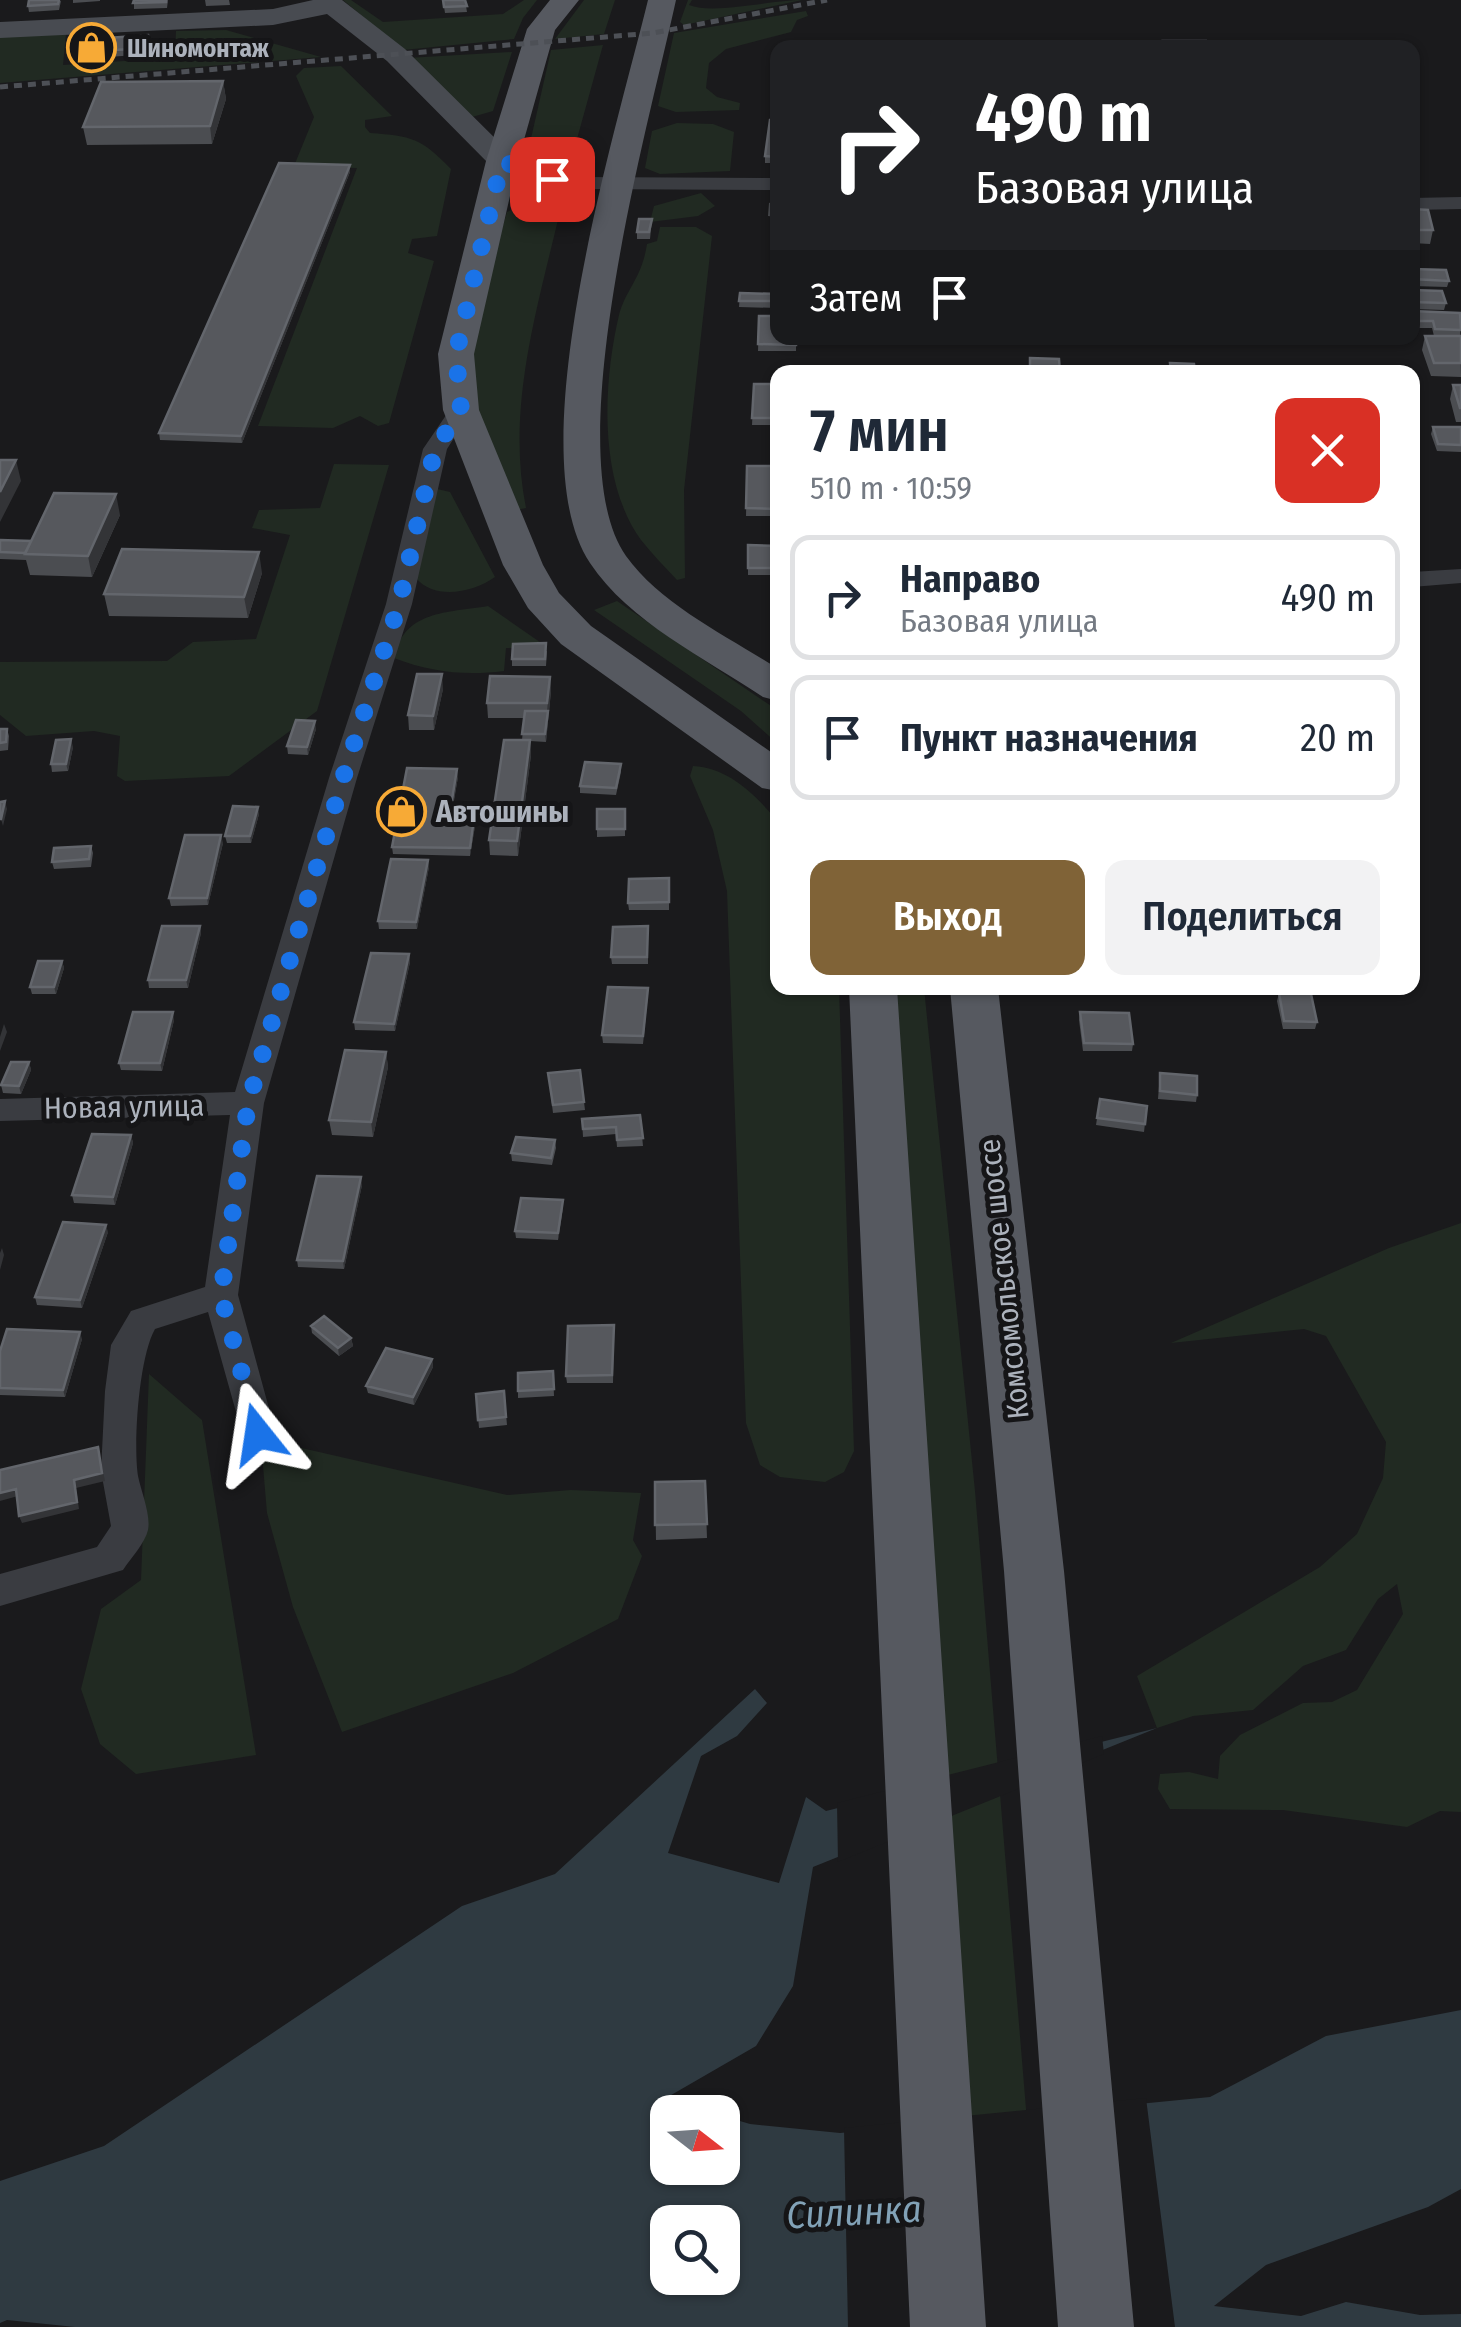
<!DOCTYPE html>
<html lang="ru">
<head>
<meta charset="utf-8">
<style>
	:root { --surface:#fff; --page:#f2f2f3; --text:#1f2937; --muted:#747a83; --line:#e0e1e3; --accent:#806337 }
	body { margin:0; font-family:"Fira Sans Condensed",sans-serif; background:var(--page); color:var(--text); height:100vh; display:flex; flex-direction:column; font-size:38px; white-space:nowrap }
	* { box-sizing:border-box; margin:0 }
	p { font-size:32px; color:var(--muted) }
	.icon { flex:none; width:55px; height:55px; fill:none; stroke:currentColor; stroke-width:2; stroke-linecap:round; stroke-linejoin:round }
	.map { position:relative; flex:1; overflow:hidden }
	.side { position:absolute; left:770px; top:365px; width:650px; height:630px; display:flex; flex-direction:column; background:var(--surface); border-radius:20px; box-shadow:0 2px 8px #0004 }
	.side>* { flex:none }
	.top-card { position:absolute; left:770px; top:40px; width:650px; height:305px; border-radius:20px; box-shadow:0 2px 8px #0004; background:#202124; color:#fff; overflow:hidden }
	.needle { width:65px; rotate:107deg }
	.controls { position:absolute; left:650px; top:2095px; display:grid; gap:20px }
	.controls a { display:grid; place-items:center; width:90px; height:90px; border-radius:20px; background:var(--surface); box-shadow:0 2px 8px #0004; font-size:50px }
	.pin { position:absolute; display:grid; place-items:center; width:85px; height:85px; color:#fff; margin:-42px; border-radius:20px; box-shadow:0 5px 15px #0006 }
	.me { position:absolute; width:110px; margin:-55px; rotate:345deg; stroke-linejoin:round; filter:drop-shadow(0 0 8px #0008) }
	.turn { display:flex; align-items:center; gap:35px; height:210px; padding:0 40px; font-size:45px }
	.turn .icon { width:130px; height:130px; stroke-width:2.5 }
	.turn b { display:block; font-size:70px; line-height:85px }
	.then { display:flex; align-items:center; height:95px; padding:0 40px; background:#0003; gap:20px; font-size:38px }
	.round { display:grid; place-items:center; flex:none; width:105px; height:105px; border-radius:20px; background:var(--page) }
	.summary { display:flex; align-items:center; justify-content:space-between; height:170px; padding:0 40px }
	h1 { font-size:60px; font-weight:600; line-height:75px }
	.action { display:flex; gap:20px; margin-top:auto; padding:20px 40px }
	.action a { flex:1; height:115px; border-radius:20px; background:var(--accent); color:#fff; font-size:40px; font-weight:600; line-height:115px; text-align:center }
	.action a+a { background:var(--page); color:var(--text) }
	ul { padding:0; list-style:none }
	li { display:flex; align-items:center; gap:30px; height:125px; margin:0 20px 15px; padding:0 20px; border:5px solid var(--line); border-radius:20px }
	li div { flex:1 }
	li b { display:block; font-size:38px }
	li em { font-style:normal }
	.map>svg:first-child { display:block }
</style>
</head>
<body>
<div class="map">
<svg width="1461" height="2327" viewBox="0 0 1461 2327">
	<rect width="100%" height="100%" fill="#1a1a1c"/>
	<!-- green -->
	<path fill="#212a22" d="M343 0H351L383 22 503 14 524 0H537L523 18 514 39 403 50Z
		M584 0H615L604 34 555 39Z
		M688 0H692L689 5C714 15 770 0 802 0L684 25 680 22Z
		M806 11 808 16 797 20 791 32 726 49 709 63 706 88 717 97 740 103 739 110 676 112 658 106 674 33Z
		M226 30 321 57 0 83V36L66 34 63 65 171 58 175 55 176 31Z
		M603 45 572 157 561 160 534 156 530 143 551 50Z
		M512 52 493 111 472 117 407 58Z
		M341 66 392 116 365 120V127L370 133C412 136 421 138 451 169L437 236 412 239 408 253 434 261 389 423 378 426 360 416 333 428 258 426 357 168 294 166 314 117 296 76 304 68Z
		M677 123 713 124 734 132 730 171 660 174 645 168 652 131Z
		M701 193 715 206 698 216 650 222 654 206Z
		M557 196 563 198C540 301 505 403 526 508L516 510 481 427 467 351 507 212 531 201Z
		M660 227H696L712 236 684 490 685 578 677 580C665 567 652 554 641 540 598 481 603 383 619 315 626 289 642 278 647 244L657 241Z
		M334 464 389 465 317 711 229 776 125 781 117 776 120 736 94 731 26 736 0 715V662L167 661 193 642 256 639 290 535 252 528 259 510 320 508Z
		M437 489 450 492 495 577C474 592 435 601 416 578Z
		M617 601 777 710V743L741 711 594 610Z
		M488 606 547 647 506 648 504 671C465 676 430 672 394 658 404 610 447 613 488 606Z
		M693 766C729 768 756 795 777 821L778 988H839L854 1451 844 1472 825 1482 780 1477 760 1465 746 1423 727 891 713 830 690 776Z
		M892 988H924L975 1491 1044 2327H980Z
		M1461 1223V1812L1440 1811 1407 1827 1283 1810 1170 1809 1158 1789 1160 1774 1189 1772 1218 1779 1220 1756 1240 1735 1303 1703 1332 1702 1357 1690 1403 1614 1397 1584 1378 1599 1346 1650 1303 1666 1253 1710 1193 1716 1157 1728 1137 1676 1320 1567 1357 1534 1383 1478 1386 1442 1326 1336 1304 1329 1171 1343 1389 1248Z
		M149 1374 202 1420 256 1755 136 1774 100 1744 81 1689 101 1609 141 1580Z
		M284 1444 507 1495 571 1490 641 1493 633 1540 642 1556 618 1619 513 1673 342 1732 293 1607 267 1513 262 1454Z"/>
	<!-- water -->
	<path fill="#2f3a41" fill-rule="evenodd" d="M755 1689 767 1703 737 1736 701 1756 668 1853 779 1883 806 1797 826 1811 1157 1728 813 1867 793 1986 756 2046 666 2098 712 2112H668V2168H722L723 2116 750 2124 840 2133 1210 2097 1326 2036 1461 2010V2189L1428 2207 1266 2265 1214 2306 1301 2316 1346 2302 1420 2315 1461 2314V2327H900L857 2320 854 2327H75L7 2320 0 2323V2181L104 2146 462 1906 555 1874ZM668 2222H722V2278H668Z"/>
	<!-- pier -->
	<path fill="#1a1a1c" d="M1102 1736 1104 1754 838 1862 837 1803Z
		M1146 2098 1175 2327H848L844 2128Z"/>
	<g fill="none" stroke-linecap="round" stroke-linejoin="round">
		<!-- street -->
		<path fill="#3a3c41" fill-rule="evenodd" d="M502 155 555 173 583 177 778 178V190L583 189 545 183 495 165V157Z
			M1461 197V209L1412 210V198Z
			M461 403 472 410 447 449 412 604 357 778 264 1103 238 1295 276 1434 271 1444 258 1448 245 1444 208 1312 155 1329C139 1357 133 1443 138 1476 141 1491 151 1515 148 1530 145 1543 131 1558 123 1570L0 1606V1574L97 1547 111 1526 101 1471 105 1391 111 1345 131 1311 205 1287 230 1115 0 1121V1099L235 1092 329 778 386 604 423 449 453 405Z
			M1461 569V583L1412 587V572Z"/>
		<!-- secondary -->
		<path fill="#484b51" fill-rule="evenodd" d="M313 0H342L405 49 512 155 516 161 512 167H492L387 61 327 14 273 25 0 38V22L273 9Z"/>
		<!-- primary -->
		<path fill="#565960" fill-rule="evenodd" d="M550 0H579L555 30 518 161 474 354 479 410 543 565 559 593 591 626 778 757V791L762 788 561 644 528 608 503 565 443 410 438 354 486 161 527 29Z
			M648 0H676C650 120 555 455 626 556 662 606 728 636 778 669V701L763 697C705 658 629 622 590 563 516 452 617 128 648 0Z
			M849 988H897L986 2327H910Z
			M950 988H998L1064 1571 1134 2327H1058L1004 1571Z"/>
		<!-- rail -->
		<path stroke="#4d5056" stroke-width="5" stroke-dasharray="8 6" stroke-linecap="butt" d="M0 87 653 33 827 0"/>
	</g>
	<!-- wall -->
	<path fill="#4b4d51" d="M73 0H100V1L73 3Z
		M134 0H168L167 8 134 9Z
		M205 0H229L230 5 206 6Z
		M443 0H465L467 12 445 13Z
		M61 1 59 10 29 12 28 6Z
		M148 35 150 54 80 59 79 52Z
		M223 81 226 99 212 144 87 145 83 127Z
		M778 120V163H765V156Z
		M350 165V172L242 443 160 440 159 433Z
		M778 200V217L768 216 769 203Z
		M1412 209 1433 230 1430 244 1412 243Z
		M652 219 650 239H637V232Z
		M1412 269 1449 281 1447 287 1412 286Z
		M1412 290 1446 303 1444 310 1412 309Z
		M740 293 778 294V308L739 307Z
		M1412 311 1460 313 1461 377 1431 376 1422 350 1425 336H1434L1432 328H1412Z
		M759 316 796 338V351H758Z
		M754 384H778V425H752Z
		M1453 385H1461V422H1456L1450 399Z
		M1433 427H1461V452L1437 451 1431 434Z
		M747 466H778V516H746Z
		M120 515 92 577 30 575 26 560 0 559V540L31 541Z
		M748 545 778 546V575H748Z
		M262 573 248 618 109 616 104 594Z
		M547 651 546 666H512V659Z
		M550 677 551 691 546 742 530 741 531 755 518 856 490 855 489 840 522 740 524 718H488L487 703Z
		M443 689 434 730H409L408 715Z
		M0 729H7L9 736 8 750 0 751Z
		M316 729 308 755 288 754 287 746Z
		M73 747 68 771 52 772 51 764Z
		M621 764V772L616 795 580 793V786Z
		M458 777 451 818 475 826 470 856 393 854 392 847Z
		M597 809H625V836L597 837Z
		M259 814 251 843H227L225 836Z
		M223 843 208 905 171 906 169 898Z
		M91 846 93 853 91 867 54 869 52 862Z
		M429 867 417 929H379L378 921Z
		M669 878V910H629L628 903Z
		M200 926 201 933 188 988H149L148 980Z
		M648 926V964H612L611 957Z
		M409 954 410 962 395 1031 355 1030 354 1022Z
		M62 961 64 968 56 994H32L30 987Z
		M1279 993 1317 1022 1315 1029H1283L1277 1001Z
		M648 995 643 1044 603 1043 602 1035Z
		M1080 1012 1133 1044 1132 1051H1083L1079 1020Z
		M174 1020 162 1071 121 1070 119 1063Z
		M386 1052 388 1067 373 1137 332 1135 329 1120Z
		M29 1062 31 1070 21 1094 3 1093 1 1085Z
		M548 1073 584 1102 585 1110 553 1113Z
		M1160 1073 1197 1095 1196 1102 1158 1099Z
		M1100 1099 1147 1106 1144 1132 1096 1125Z
		M640 1115 643 1146 617 1147 616 1134 583 1137 582 1119Z
		M131 1135 133 1143 115 1205 74 1203 72 1195Z
		M555 1140 556 1148 552 1165 512 1161 511 1153Z
		M362 1185 344 1269 298 1267 297 1260Z
		M563 1207 558 1240 516 1238 515 1231Z
		M108 1232 82 1308 37 1305 35 1297Z
		M614 1325 613 1383H567L566 1376Z
		M311 1326 351 1338 353 1346 339 1356 312 1333Z
		M82 1339 65 1397 0 1395V1351Z
		M432 1359 433 1367 414 1405 368 1393 366 1386Z
		M553 1371 554 1396 518 1398V1391Z
		M504 1391 507 1425 479 1428 476 1394Z
		M705 1481 707 1538 656 1540 655 1482Z"/>
	<!-- shaded-wall -->
	<path fill="#333437" d="M223 81 226 99 212 144 210 126Z
		M350 165V172L242 443 241 436Z
		M16 460 21 481 0 522V492Z
		M116 494 120 515 92 577 88 556Z
		M259 552 262 573 248 618 244 597Z
		M442 674 443 689 434 730 433 716Z
		M550 677 551 691 546 742 545 734Z
		M315 721 316 729 308 755 307 747Z
		M71 739 73 747 68 771 66 764Z
		M530 740 531 755 518 856 517 841Z
		M457 769 458 777 449 825V818Z
		M5 801 7 809 3 826 1 819Z
		M258 807 259 814 251 843 250 836Z
		M474 818 475 826 470 856V848Z
		M221 835 223 843 208 905 207 898Z
		M428 860 429 867 417 929 416 922Z
		M200 926 201 933 188 988 186 980Z
		M409 954 410 962 395 1031 394 1024Z
		M62 961 64 968 56 994 54 987Z
		M173 1012 174 1020 162 1071 160 1063Z
		M4 1024 7 1032 0 1051V1037Z
		M386 1052 388 1067 373 1137 371 1122Z
		M29 1062 31 1070 21 1094 19 1086Z
		M131 1135 133 1143 115 1205 113 1197Z
		M361 1177 362 1185 344 1269 343 1261Z
		M563 1200V1207L558 1240V1233Z
		M106 1225 108 1232 82 1308 80 1300Z
		M2 1248 4 1255 0 1270V1253Z
		M80 1332 82 1339 65 1397 63 1390Z
		M351 1338 353 1346 339 1356 338 1348Z
		M432 1359 433 1367 414 1405 413 1397Z
		M98 1447 105 1481 76 1488 79 1509 22 1523 19 1516 74 1480Z
		M16 1489 18 1496 0 1501V1493Z"/>
	<!-- building -->
	<path fill="#56585d" stroke="#63666c" stroke-width="2.5" d="M29 0H59L58 4 28 6Z
		M134 0H166V2L133 3Z
		M443 0H465L467 6 444 7Z
		M148 35 149 48 79 52 80 40Z
		M1163 41H1206L1208 48H1165Z
		M1312 42 1318 48H1288L1285 44Z
		M223 81 210 126 83 127 101 82Z
		M770 120H778V157L765 156Z
		M279 163 350 165 241 436 159 433Z
		M1412 209 1428 210 1433 230H1412Z
		M639 219H652L649 232H637Z
		M1412 269 1446 270 1449 281 1412 279Z
		M1412 290 1442 291 1446 303 1412 302Z
		M740 293 778 294V301H739Z
		M1412 311 1460 313 1461 330 1435 329 1433 321H1412Z
		M759 316H778V338H796V345L758 344Z
		M1425 336H1461V363H1434Z
		M1030 358 1059 359 1060 372H1030Z
		M1170 363 1194 364 1195 372H1171Z
		M754 384H778V418H752Z
		M1453 385H1461V408H1460Z
		M1433 427H1461V445L1438 444Z
		M0 460H16L0 492Z
		M747 466H778V509L746 508Z
		M54 493 116 494 88 556 25 554Z
		M0 540 31 541 25 553 0 552Z
		M748 545 778 546V568H748Z
		M122 549 259 552 244 597 104 594Z
		M546 643 545 659H512L513 644Z
		M417 674H442L433 716 408 715Z
		M490 676 550 677 547 703H487Z
		M525 711H548L545 734H522Z
		M296 720 315 721 307 747 287 746Z
		M0 729H7L6 742 0 743Z
		M71 739 66 764H51L56 740Z
		M504 740H530L517 841 489 840Z
		M585 762 621 764 616 788 580 786Z
		M407 768 457 769 449 818H474L470 848 392 847Z
		M5 801 1 819H0V802Z
		M233 806 258 807 250 836H225Z
		M597 809H625V829H597Z
		M185 835H221L207 898H169Z
		M91 846 89 859 52 862 54 848Z
		M391 859 428 860 416 922 378 921Z
		M669 878V902L628 903 629 879Z
		M162 926H200L186 980H148Z
		M648 926 647 957H611L613 927Z
		M371 953 409 954 394 1024 354 1022Z
		M38 961H62L54 987H30Z
		M608 987 648 988 643 1036 602 1035Z
		M1279 993 1311 994 1317 1022 1284 1021Z
		M133 1012H173L160 1063H119Z
		M1080 1012 1129 1013 1133 1044 1084 1043Z
		M345 1050 386 1052 371 1122 329 1120Z
		M11 1062H29L19 1086 1 1085Z
		M580 1070 584 1102 553 1105 548 1073Z
		M1160 1073 1197 1076V1095L1160 1091Z
		M1100 1099 1147 1106 1145 1124 1097 1118Z
		M640 1115 643 1138 617 1140 616 1127 583 1129 582 1119Z
		M92 1134 131 1135 113 1197 72 1195Z
		M516 1137 555 1140 551 1158 511 1153Z
		M317 1176 361 1177 343 1261 297 1260Z
		M521 1198 563 1200 558 1233 515 1231Z
		M63 1222 106 1225 80 1300 35 1297Z
		M324 1316 351 1338 338 1348 311 1326Z
		M614 1325 612 1375 566 1376 568 1326Z
		M7 1329 80 1332 63 1390 0 1388V1351Z
		M386 1348 432 1359 413 1397 366 1386Z
		M553 1371 554 1389 518 1391V1373Z
		M504 1391 506 1417 478 1420 476 1394Z
		M98 1447 102 1473 74 1480 77 1502 19 1516 16 1489 0 1493V1470Z
		M705 1481 707 1524 655 1525V1482Z"/>
	<g fill="none" stroke-linecap="round" stroke-linejoin="round">
		<!-- route -->
		<path stroke="#1a73e8" stroke-width="18" stroke-dasharray="0 32.4" d="M258 1434 221 1295 248 1104 343 778 399 604 435 449 461 410 456 354 502 161 552 179"/>
	</g>
	<!-- icons -->
	<defs>
		<symbol id="shop-ring" viewBox="-11 -11 22 22"><circle r="9.5" fill="#151517" stroke="#f7aa36" stroke-width="1.5"/><path d="M-5-2.5h2.3a2.7 3.5 0 0 1 5.4 0H5L5.5 6h-11ZM-1.5-2.5h3a1.5 2.3 0 0 0-3 0Z" fill="#f7aa36"/></symbol>
	</defs>
	<g fill-rule="evenodd">
		<use href="#shop-ring" x="64" y="20" width="55" height="55"/>
		<use href="#shop-ring" x="374" y="784" width="55" height="55"/>
	</g>
	<g text-anchor="middle" stroke-width="10" stroke-linejoin="round" paint-order="stroke">
		<!-- far-poi labels -->
		<g font-size="25" font-weight="bold" fill="#acb2bc" stroke="#151517" text-anchor="start">
			<text x="127" y="57">Шиномонтаж</text>
		</g>
		<!-- poi labels -->
		<g font-size="30" font-weight="bold" fill="#acb2bc" stroke="#151517" text-anchor="start">
			<text x="436" y="822">Автошины</text>
		</g>
		<!-- street labels -->
		<g font-size="30" fill="#acb2bc" stroke="#151517">
			<text transform="translate(124 1107) rotate(-1)" y="10">Новая улица</text>
			<text transform="translate(1004 1279) rotate(-96)" y="10">Комсомольское шоссе</text>
		</g>
		<!-- near-water labels -->
		<g font-size="38" font-style="italic" fill="#82a2b7" stroke="#151517">
			<text transform="translate(854 2212) rotate(-3)" y="13">Силинка</text>
		</g>
	</g>
</svg>
<div class="controls">
<a><svg class="needle" viewBox="-14 -14 28 28"><path d="M0-13l5 13h-10z" fill="#e53935"/><path d="M0 13l5-13h-10z" fill="#747a83"/></svg></a>
<a><svg class="icon" aria-label="search" viewBox="0 0 24 24"><circle cx="10" cy="10" r="6"/><path d="M15 15l6 6"/></svg></a>
</div>
<div class="pin" style="left:552px;top:179px;background:#d93025"><svg class="icon" aria-label="arrive" viewBox="0 0 24 24"><path d="M6 21V4h12l-3 4 3 4H6"/></svg></div>
<svg class="me" style="left:258px;top:1434px" viewBox="-20 -20 40 40"><path d="M0-17L14 15 0 8-14 15z" fill="#1a73e8" stroke="#fff" stroke-width="4"/></svg>
<div class="top-card">
<div class="turn"><svg class="icon" aria-label="right" viewBox="0 0 24 24"><path d="M7 20v-9h11M14 6l5 5-5 5"/></svg><div><b>490 m</b>Базовая улица</div></div>
<div class="then">Затем<svg class="icon" aria-label="arrive" viewBox="0 0 24 24"><path d="M6 21V4h12l-3 4 3 4H6"/></svg></div>
</div>
<section class="side">
<div class="summary"><div><h1>7 мин</h1><p>510 m · 10:59</p></div><a class="round" style="background:#d93025;color:#fff"><svg class="icon" aria-label="close" viewBox="0 0 24 24"><path d="M6 6l12 12M18 6L6 18"/></svg></a></div>
<ul>
<li><svg class="icon" aria-label="right" viewBox="0 0 24 24"><path d="M7 20v-9h11M14 6l5 5-5 5"/></svg><div><b>Направо</b><p>Базовая улица</p></div><em>490 m</em></li>
<li><svg class="icon" aria-label="arrive" viewBox="0 0 24 24"><path d="M6 21V4h12l-3 4 3 4H6"/></svg><div><b>Пункт назначения</b></div><em>20 m</em></li>
</ul>
<div class="action"><a>Выход</a><a>Поделиться</a></div>
</section>
</div>
</body>
</html>
